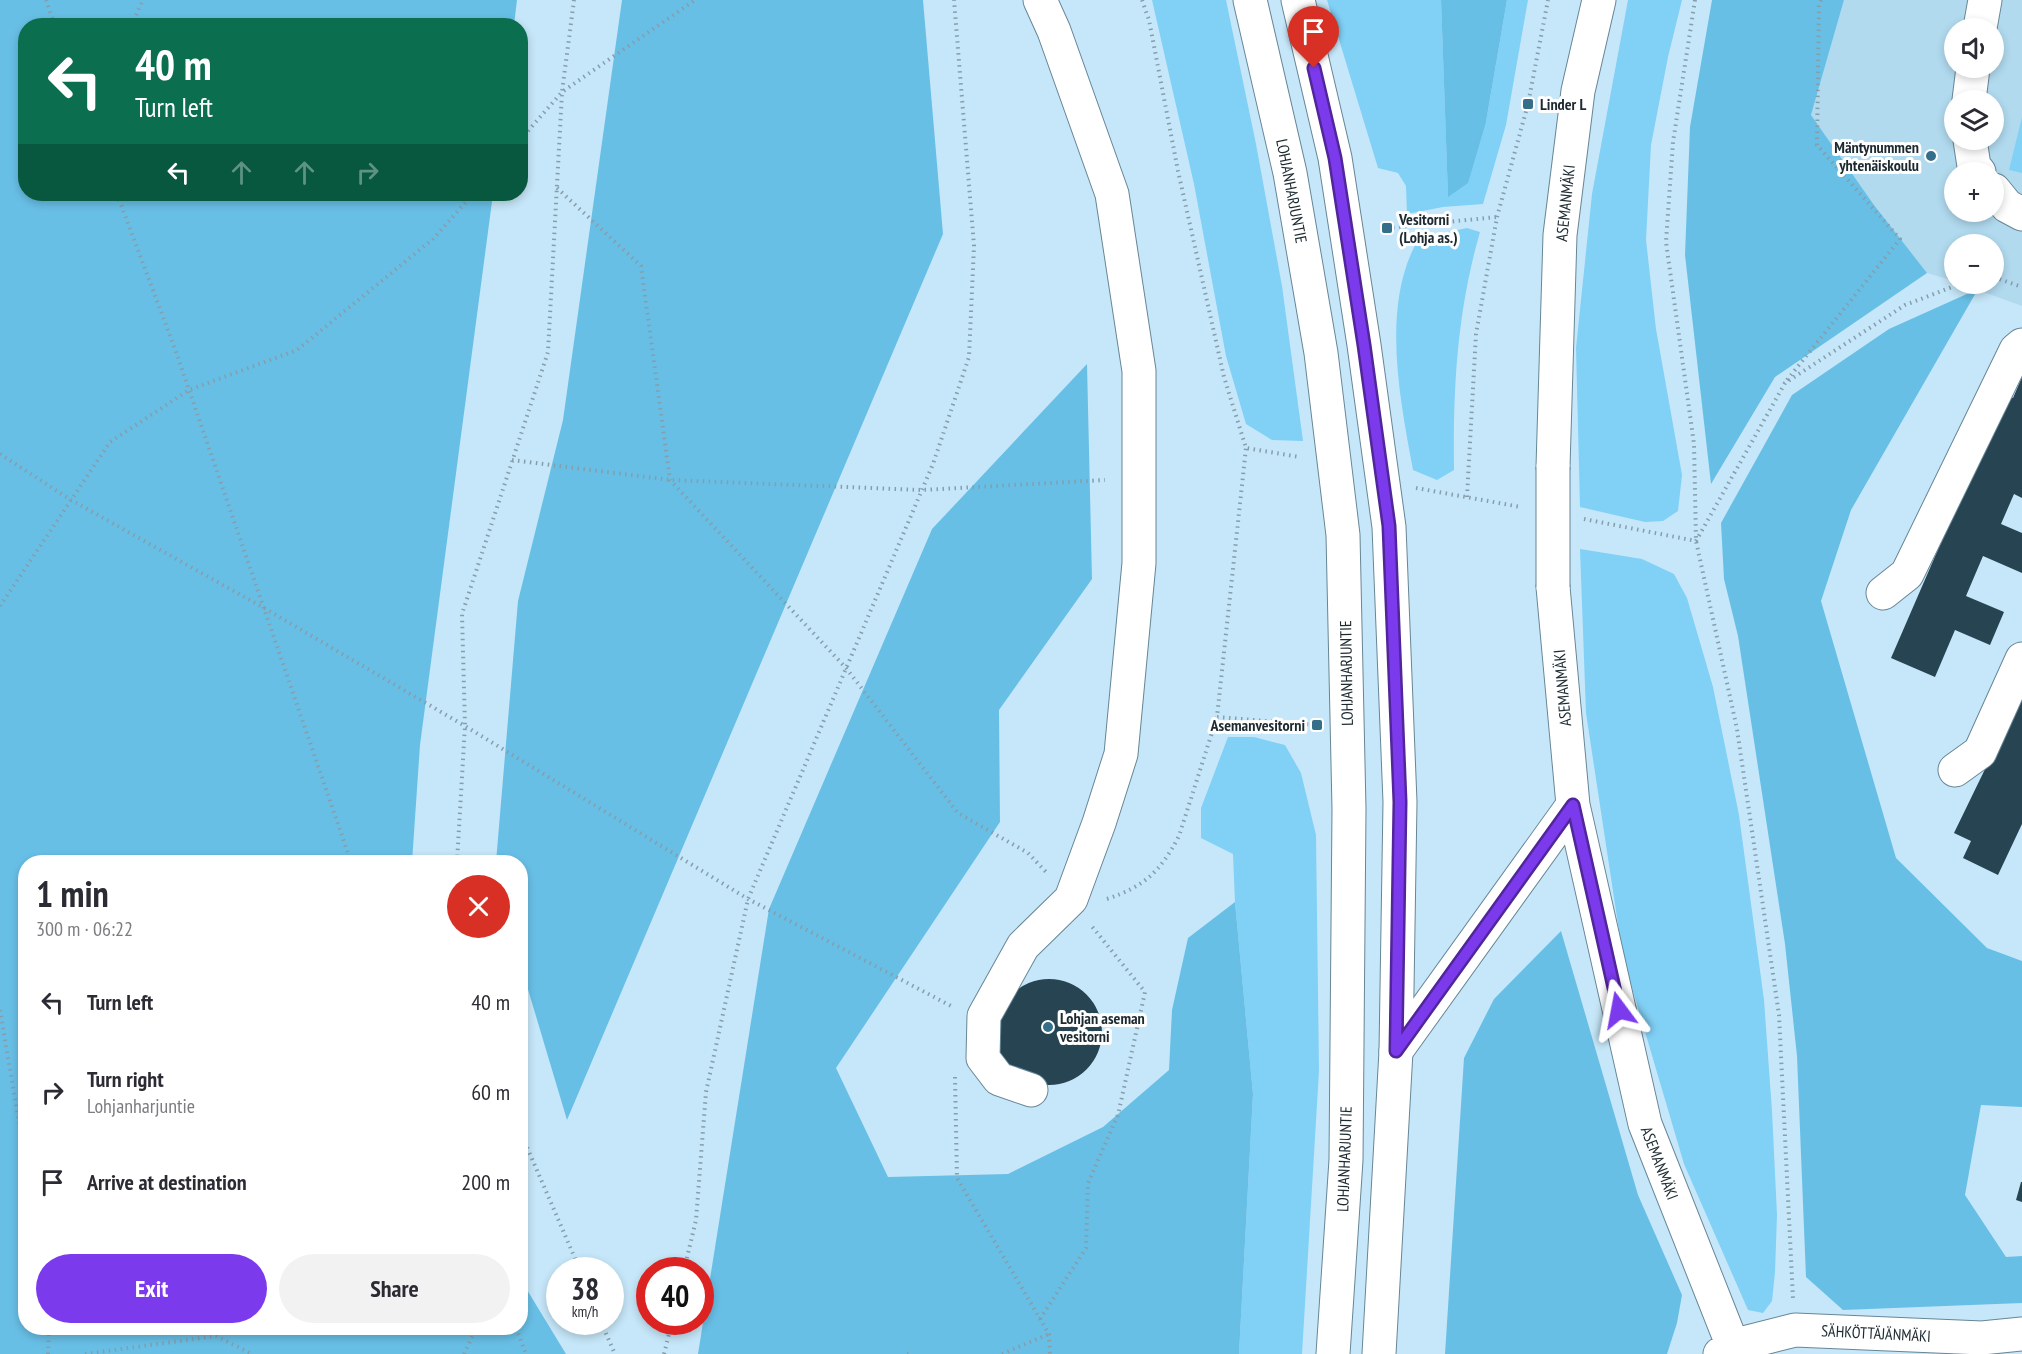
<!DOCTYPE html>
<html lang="en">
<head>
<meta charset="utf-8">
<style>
	:root { --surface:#fff; --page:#f2f2f3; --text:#2b2b33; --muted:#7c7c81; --accent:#7c3aed }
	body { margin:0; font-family:"PT Sans Narrow",sans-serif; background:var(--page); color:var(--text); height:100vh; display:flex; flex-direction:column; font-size:22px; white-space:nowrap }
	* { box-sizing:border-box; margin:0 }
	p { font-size:20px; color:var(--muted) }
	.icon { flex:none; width:33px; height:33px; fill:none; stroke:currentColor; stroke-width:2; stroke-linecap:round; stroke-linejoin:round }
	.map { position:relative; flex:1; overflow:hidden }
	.details { position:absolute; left:18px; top:855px; width:510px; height:480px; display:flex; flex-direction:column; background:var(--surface); border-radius:24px; box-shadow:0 3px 9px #0003 }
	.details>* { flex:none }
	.banner { position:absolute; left:18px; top:18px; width:510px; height:183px; border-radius:24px; box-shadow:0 3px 9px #0003; background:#0b6e4f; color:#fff; overflow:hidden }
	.tools { position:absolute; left:1944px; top:18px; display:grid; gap:12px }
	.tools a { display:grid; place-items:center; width:60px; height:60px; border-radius:50%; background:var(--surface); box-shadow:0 3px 9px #0003; font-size:30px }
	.speed { position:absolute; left:546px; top:1257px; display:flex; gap:12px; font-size:30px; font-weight:700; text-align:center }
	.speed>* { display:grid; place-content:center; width:78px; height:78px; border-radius:50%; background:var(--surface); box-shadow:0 3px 9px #0003; line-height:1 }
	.speed small { font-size:15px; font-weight:400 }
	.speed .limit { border:9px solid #d22; background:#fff; color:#111 }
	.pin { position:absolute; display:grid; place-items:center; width:51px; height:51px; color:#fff; margin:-62px -26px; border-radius:50% 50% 50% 0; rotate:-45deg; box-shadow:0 0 6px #0007 }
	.pin .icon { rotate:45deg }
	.me { position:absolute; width:66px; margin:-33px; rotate:347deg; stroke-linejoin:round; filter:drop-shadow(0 0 4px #0008) }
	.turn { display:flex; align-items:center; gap:21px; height:126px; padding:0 18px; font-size:27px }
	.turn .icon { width:78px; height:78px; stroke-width:2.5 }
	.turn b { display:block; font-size:42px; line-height:51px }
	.lanes { display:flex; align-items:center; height:57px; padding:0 18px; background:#0003; justify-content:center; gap:30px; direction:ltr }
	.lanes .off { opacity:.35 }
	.round { display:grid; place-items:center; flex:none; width:63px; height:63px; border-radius:32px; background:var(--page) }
	.overview { display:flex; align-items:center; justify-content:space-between; height:102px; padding:0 18px }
	h1 { font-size:36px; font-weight:700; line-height:45px }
	.cta { display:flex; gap:12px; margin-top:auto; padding:12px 18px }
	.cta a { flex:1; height:69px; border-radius:36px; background:var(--accent); color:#fff; font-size:24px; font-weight:700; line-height:69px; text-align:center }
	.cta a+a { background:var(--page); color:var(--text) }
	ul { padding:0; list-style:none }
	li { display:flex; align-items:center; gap:18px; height:90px; padding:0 18px }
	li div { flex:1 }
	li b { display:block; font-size:22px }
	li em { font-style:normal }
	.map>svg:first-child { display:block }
</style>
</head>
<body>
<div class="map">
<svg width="2022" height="1354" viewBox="0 0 2022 1354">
	<rect width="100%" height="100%" fill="#c6e7f9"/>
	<!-- built -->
	<path fill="#b1daef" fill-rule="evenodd" d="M1844 0H2022V306L1961 284H1994V244H1954V281L1927 273 1874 205 1811 115ZM1954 28H1994V68H1954ZM1954 100H1994V140H1954ZM1954 172H1994V212H1954Z"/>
	<!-- green -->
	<path fill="#81d0f6" d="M1152 0H1226L1256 144 1282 286 1303 441 1272 440 1246 424 1226 356 1194 184Z
		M1327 0H1441L1448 196 1486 122 1507 0H1528L1506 125 1483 204 1443 207 1407 214 1406 186 1398 173 1378 168Z
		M1628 0H1682L1668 57 1651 145 1646 240 1656 329 1682 475 1678 511 1663 521 1645 522 1580 507 1576 348 1592 194Z
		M2022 117V173L2009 170Z
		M1467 228 1480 232C1457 312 1453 387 1454 470L1437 480 1413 470C1400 399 1380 304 1419 238Z
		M1580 549 1642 559 1674 574 1687 598 1713 687 1739 815 1764 1000 1772 1111 1777 1215 1775 1272 1772 1301 1763 1313 1748 1310 1684 1164 1623 957 1586 713Z
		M1228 737H1254L1285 745 1301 773 1316 835 1319 1071 1302 1354H1239L1253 1094 1235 902 1233 854 1201 838V808Z"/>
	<!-- forest -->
	<path fill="#68bfe6" d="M0 0H517L514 25 26 26V194H493L420 745 412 862H26V1328H520L521 1280 566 1354H0Z
		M622 0H923L943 234 567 1120 521 966 520 862H496L518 601 563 420Z
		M1441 0H1507L1486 122 1468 183 1448 197Z
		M1712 0H1844L1811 115 1874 205 1927 273 1775 377 1711 484 1685 255 1690 127Z
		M1978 289 1851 510 1821 601 1896 858 1987 948 2022 961V1107L1981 1105 1965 1195 2006 1257 2022 1256V1303L1843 1310 1806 1277 1797 1056 1785 944 1738 636 1724 579 1721 523 1792 395 1889 329Z
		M1087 364 1092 579 999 710 1000 822 836 1068 888 1177 1008 1174 1103 1127 1169 1070 1172 1010 1188 938 1235 902 1253 1094 1239 1354H698L769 909 932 529Z
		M1561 931 1638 1195 1682 1295 1677 1323 1667 1354H1445L1464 1058 1494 999Z"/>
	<!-- building -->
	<path fill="#274452" d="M2022 377V498L2014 494 2001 524 2022 533V573L1983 556 1966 596 2004 612 1990 645 1955 630 1935 677 1891 658 2005 395 2013 398Z
		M2022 693V824L1998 875 1963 858 1971 841 1954 833Z
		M996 1032a53 53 0 1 1 106 0a53 53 0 1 1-106 0Z
		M2021 1182H2022V1202L2016 1200Z"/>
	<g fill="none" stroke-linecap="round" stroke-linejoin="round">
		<defs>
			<path id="minor" d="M1980 28 1985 0
				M1969 100 1973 68
				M1970 140 1974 166 1979 172
				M1994 190 2007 206 2022 214
				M1553 467 1560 235 1578 91 1599 0
				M1553 587 1573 805 1645 1124 1736 1354
				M1883 593 1907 574 2016 350 2022 345
				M1955 770 1980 752 2022 659
				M1396 1051 1573 805
				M1031 1090 999 1079 983 1058 984 1016 1023 946 1071 899 1099 823 1121 754 1139 563V371L1112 194 1054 31 1040 0
				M1720 1354 1732 1346 1795 1330 1982 1338 2022 1334"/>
			<path id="highway" d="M1250 0 1290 173 1321 353 1343 535 1349 809 1346 1160 1333 1354
				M1298 0 1335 158 1364 345 1389 527 1400 802 1396 1051 1379 1354"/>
		</defs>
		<!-- minor casing -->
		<use href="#minor" stroke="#678696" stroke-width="35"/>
		<!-- highway casing -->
		<use href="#highway" stroke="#678696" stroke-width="35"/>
		<!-- path -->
		<path stroke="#859eac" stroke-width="4" stroke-dasharray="1.5 4.5" stroke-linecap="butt" d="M46 0 55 26
			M1142 0 1149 20 1178 171 1224 377 1246 448 1300 457
			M1695 0 1673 142 1666 242 1694 444 1696 541 1737 729 1779 1015 1793 1299
			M131 26 143 0
			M520 140 562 92 695 0
			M557 188 641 266 670 480 846 668 958 813 1028 853 1047 873
			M117 194 175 349 351 862
			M1387 228 1497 217
			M1994 277 2022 287
			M1787 380 1900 239 1817 145 1819 6 1821 0
			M0 454 71 500 264 608 465 726 748 899 953 1007
			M512 460 670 480 922 490 1105 480
			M1416 488 1521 507
			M1467 497 1476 334 1497 217 1528 104 1548 0
			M1584 519 1696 541 1785 383 1905 305 1960 284
			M0 606 110 442 189 390 297 350 433 239 473 194
			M1217 717 1315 725
			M457 862 465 726 462 614 548 352 562 92 574 0
			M1107 899C1145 886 1160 872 1179 836L1217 717 1246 448
			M0 1010 26 1165
			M955 1077 957 1178 1049 1334 1050 1354
			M520 1131 580 1270
			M684 1270 696 1220 706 1092 748 899 933 464 969 357 974 246 954 0
			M1040 1319 1086 1248 1088 1183 1118 1115 1145 992 1090 924
			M601 1322 615 1354
			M516 1328 526 1354
			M48 1354 49 1328
			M85 1354 216 1336 252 1354
			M464 1354 476 1328
			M664 1354 672 1322
			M907 1354H913
			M1002 1354 1049 1334"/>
		<!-- minor -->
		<use href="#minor" stroke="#fff" stroke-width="33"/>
		<!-- highway -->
		<use href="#highway" stroke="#fff" stroke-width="33"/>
		<defs>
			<path id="minor-bridge" d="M1553 587V467"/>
		</defs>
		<!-- minor-bridge casing -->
		<use href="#minor-bridge" stroke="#678696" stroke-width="35" stroke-linecap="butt"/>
		<!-- minor-bridge -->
		<use href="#minor-bridge" stroke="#fff" stroke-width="33"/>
	</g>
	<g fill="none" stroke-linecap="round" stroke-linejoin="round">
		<defs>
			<path id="route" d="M1314 68 1335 158 1364 345 1389 526 1400 802 1396 1051 1573 805 1619 1010"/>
		</defs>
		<!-- route casing -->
		<use href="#route" stroke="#51269a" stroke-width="15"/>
		<!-- route -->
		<use href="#route" stroke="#7c3aed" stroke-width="10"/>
	</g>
	<!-- markers -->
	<g fill="#356e88" stroke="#fff" stroke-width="2">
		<rect x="1522" y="98" width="12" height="12" rx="3"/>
		<circle cx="1931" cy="156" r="6"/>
		<rect x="1381" y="222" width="12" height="12" rx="3"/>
		<rect x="1311" y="719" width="12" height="12" rx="3"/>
		<circle cx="1048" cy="1027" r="6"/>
	</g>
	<g text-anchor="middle" stroke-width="6" stroke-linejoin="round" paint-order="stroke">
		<!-- poi labels -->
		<g font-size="16" font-weight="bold" fill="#1d2a30" stroke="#fff" text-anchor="start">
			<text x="1540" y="110">Linder L</text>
			<text x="1919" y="153" text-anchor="end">Mäntynummen<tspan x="1919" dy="18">yhtenäiskoulu</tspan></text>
			<text x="1399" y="225">Vesitorni<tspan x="1399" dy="18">(Lohja as.)</tspan></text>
			<text x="1305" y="731" text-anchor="end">Asemanvesitorni</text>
			<text x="1060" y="1024">Lohjan aseman<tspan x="1060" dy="18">vesitorni</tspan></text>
		</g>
		<!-- street labels -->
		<g font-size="16" fill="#1d2a30" stroke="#fff">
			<text transform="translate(1292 191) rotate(79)" y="6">LOHJANHARJUNTIE</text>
			<text transform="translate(1565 203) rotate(-84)" y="6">ASEMANMÄKI</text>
			<text transform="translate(1346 673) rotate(-91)" y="6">LOHJANHARJUNTIE</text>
			<text transform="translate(1562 688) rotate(-95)" y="6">ASEMANMÄKI</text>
			<text transform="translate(1344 1159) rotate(-88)" y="6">LOHJANHARJUNTIE</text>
			<text transform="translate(1660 1163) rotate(69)" y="6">ASEMANMÄKI</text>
			<text transform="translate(1876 1333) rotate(3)" y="6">SÄHKÖTTÄJÄNMÄKI</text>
		</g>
	</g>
</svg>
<div class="tools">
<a><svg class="icon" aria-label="sound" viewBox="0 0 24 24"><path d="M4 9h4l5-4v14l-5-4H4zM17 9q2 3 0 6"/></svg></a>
<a><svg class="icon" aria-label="layers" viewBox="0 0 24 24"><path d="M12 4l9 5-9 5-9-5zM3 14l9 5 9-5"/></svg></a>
<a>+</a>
<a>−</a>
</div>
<div class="speed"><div>38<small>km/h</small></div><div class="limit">40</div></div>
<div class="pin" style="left:1314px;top:68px;background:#d93025"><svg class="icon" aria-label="arrive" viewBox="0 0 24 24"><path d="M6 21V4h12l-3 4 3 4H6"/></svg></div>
<svg class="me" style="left:1619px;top:1010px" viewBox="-20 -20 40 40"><path d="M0-17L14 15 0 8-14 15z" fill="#7c3aed" stroke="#fff" stroke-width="4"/></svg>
<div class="banner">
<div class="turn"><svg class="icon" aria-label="left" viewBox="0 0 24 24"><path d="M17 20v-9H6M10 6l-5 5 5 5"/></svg><div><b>40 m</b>Turn left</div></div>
<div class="lanes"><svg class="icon" aria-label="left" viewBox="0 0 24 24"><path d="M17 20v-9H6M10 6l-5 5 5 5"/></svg><svg class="icon off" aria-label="ahead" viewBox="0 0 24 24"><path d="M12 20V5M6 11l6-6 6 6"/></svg><svg class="icon off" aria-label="ahead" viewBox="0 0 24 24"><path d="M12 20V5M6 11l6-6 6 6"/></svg><svg class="icon off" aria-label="right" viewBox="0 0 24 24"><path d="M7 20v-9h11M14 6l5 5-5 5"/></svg></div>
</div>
<section class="details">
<div class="overview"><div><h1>1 min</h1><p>300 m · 06:22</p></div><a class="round" style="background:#d93025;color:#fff"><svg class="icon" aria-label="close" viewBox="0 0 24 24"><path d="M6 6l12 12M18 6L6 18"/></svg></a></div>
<ul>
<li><svg class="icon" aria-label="left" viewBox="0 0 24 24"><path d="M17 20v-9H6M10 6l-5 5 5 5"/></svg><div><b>Turn left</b></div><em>40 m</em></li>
<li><svg class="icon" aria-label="right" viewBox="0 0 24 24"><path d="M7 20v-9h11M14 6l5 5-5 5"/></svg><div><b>Turn right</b><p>Lohjanharjuntie</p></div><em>60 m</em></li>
<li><svg class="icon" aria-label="arrive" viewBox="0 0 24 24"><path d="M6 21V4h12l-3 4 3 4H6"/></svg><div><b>Arrive at destination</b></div><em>200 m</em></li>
</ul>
<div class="cta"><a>Exit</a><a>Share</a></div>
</section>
</div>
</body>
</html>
